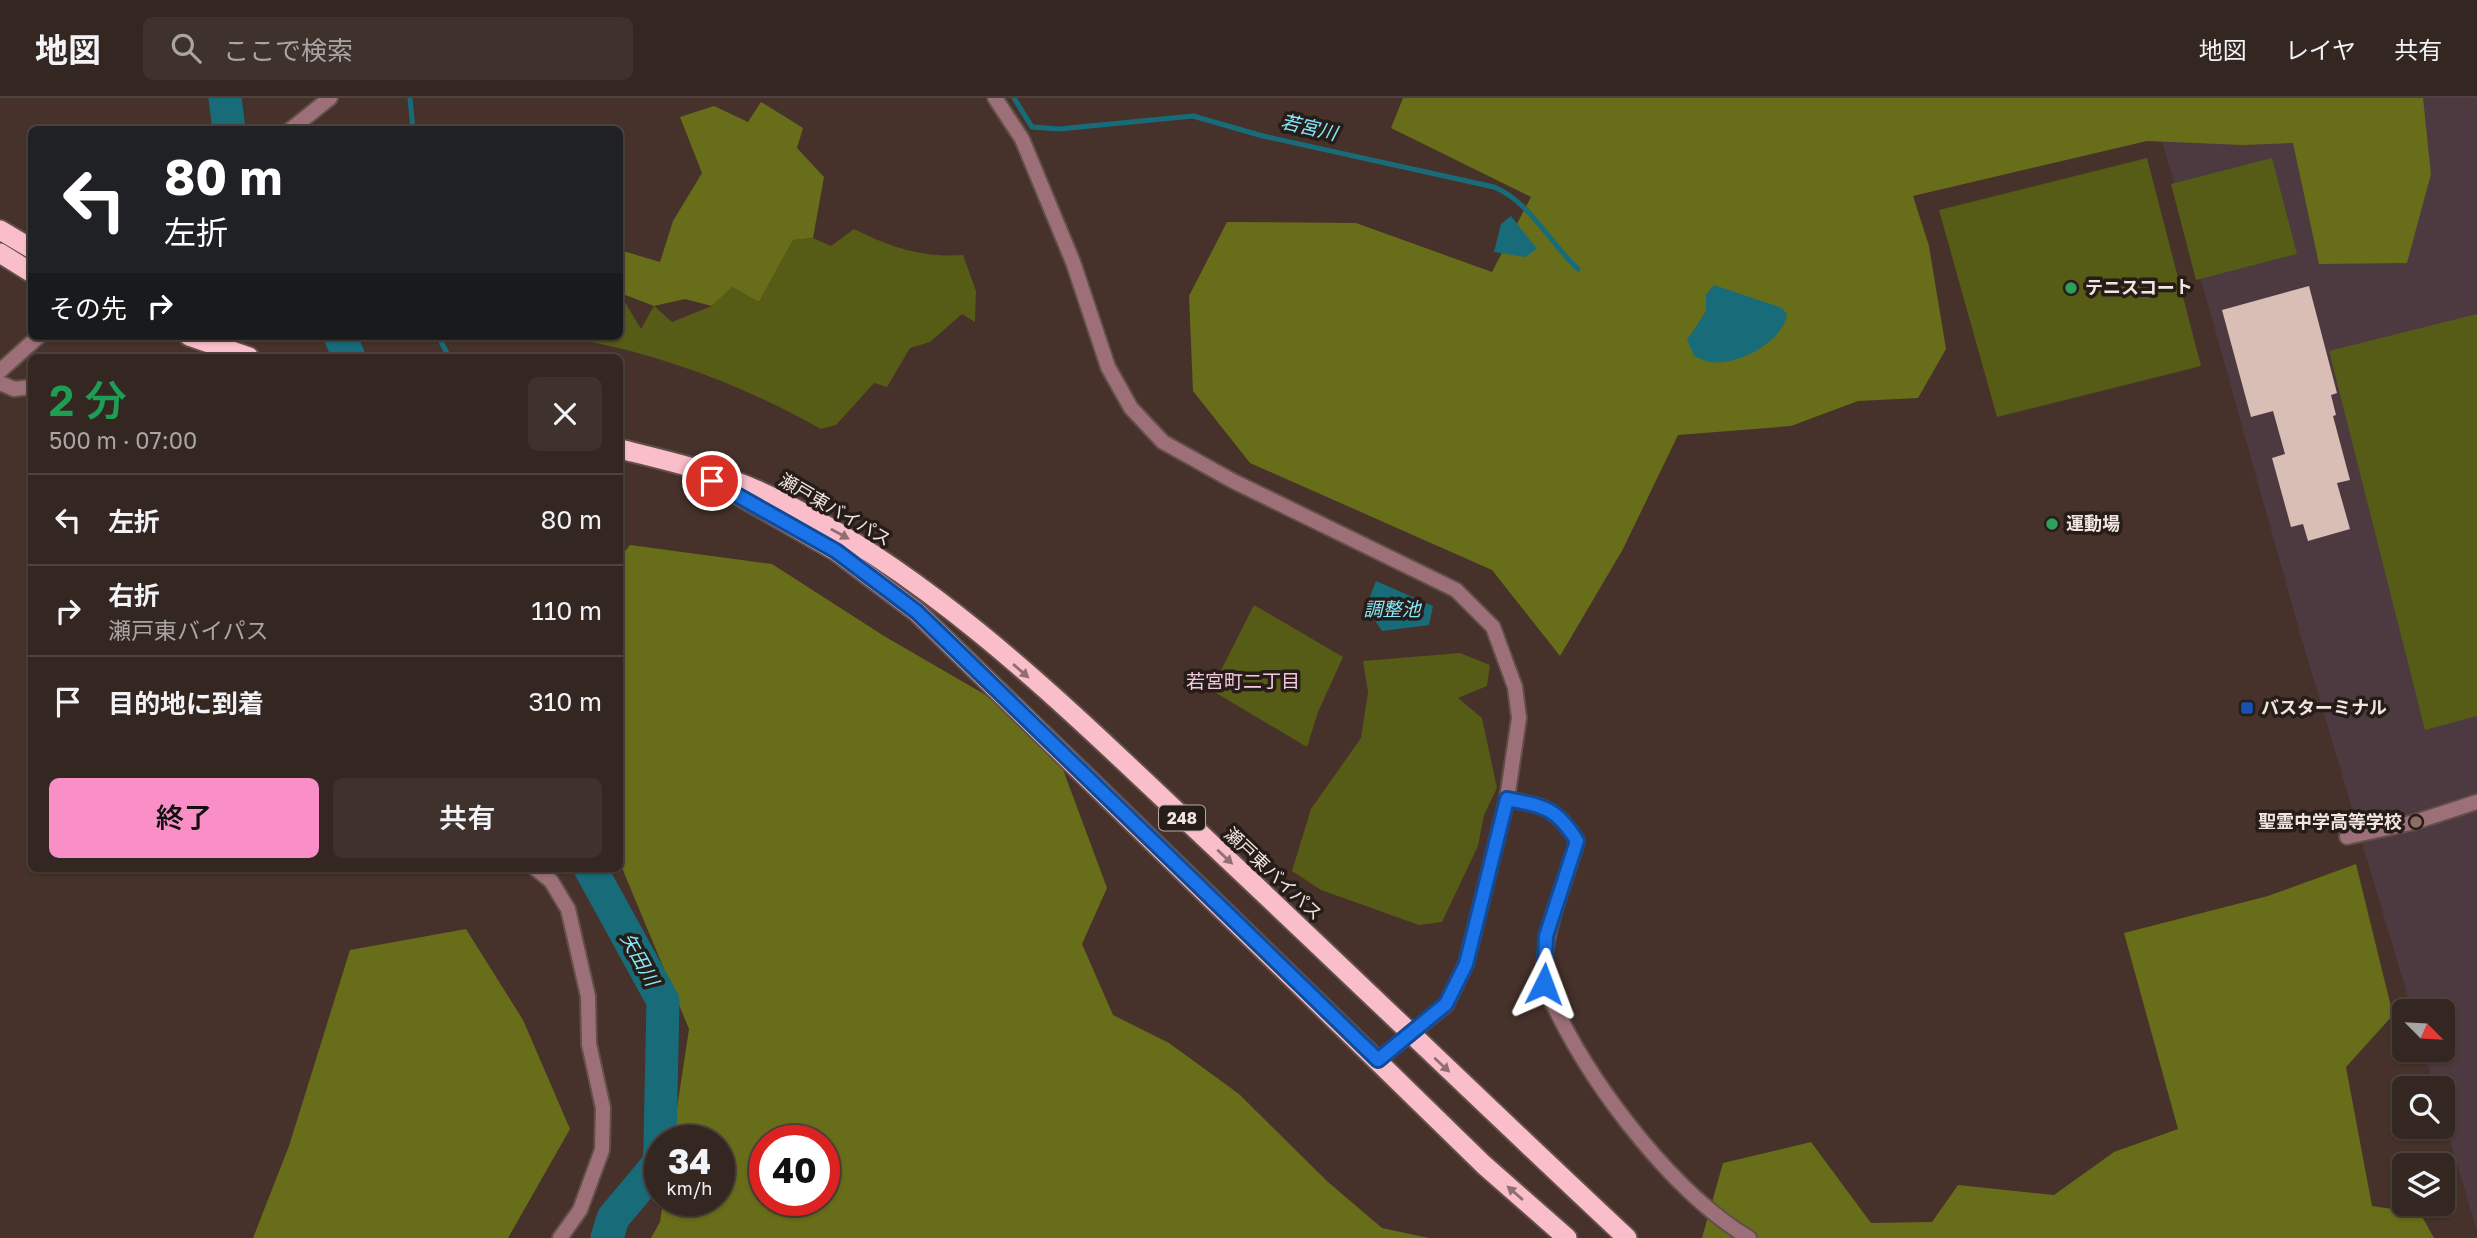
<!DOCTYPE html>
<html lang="ja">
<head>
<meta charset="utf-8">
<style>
	:root { --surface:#342620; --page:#3f322d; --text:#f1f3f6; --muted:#a9a5a5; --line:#4e433e; --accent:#fa8fc7 }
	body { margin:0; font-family:"Golos Text","Noto Sans JP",sans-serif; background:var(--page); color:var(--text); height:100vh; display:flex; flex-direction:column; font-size:26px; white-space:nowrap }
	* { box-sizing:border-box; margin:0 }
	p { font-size:23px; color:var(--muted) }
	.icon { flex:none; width:38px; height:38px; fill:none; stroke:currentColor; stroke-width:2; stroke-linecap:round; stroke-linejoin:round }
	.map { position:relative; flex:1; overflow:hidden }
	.side { position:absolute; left:28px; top:256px; width:595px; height:518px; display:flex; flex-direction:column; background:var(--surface); border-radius:10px; box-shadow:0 2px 5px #0004,0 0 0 2px var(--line) }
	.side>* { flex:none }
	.guide { position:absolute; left:28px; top:28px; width:595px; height:214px; border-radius:10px; box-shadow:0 2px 5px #0004,0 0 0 2px var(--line); background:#202124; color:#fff; overflow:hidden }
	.needle { width:46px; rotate:114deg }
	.buttons { position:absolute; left:2392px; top:901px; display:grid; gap:14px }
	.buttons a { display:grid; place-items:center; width:63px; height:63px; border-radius:10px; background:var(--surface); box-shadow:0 2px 5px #0004,0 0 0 2px var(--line); font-size:35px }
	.speed { position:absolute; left:644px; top:1027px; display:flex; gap:14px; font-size:35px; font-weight:700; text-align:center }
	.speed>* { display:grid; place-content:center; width:91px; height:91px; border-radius:50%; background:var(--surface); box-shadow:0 2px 5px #0004,0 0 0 2px var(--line); line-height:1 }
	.speed small { font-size:18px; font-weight:400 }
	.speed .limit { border:10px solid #d22; background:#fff; color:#111 }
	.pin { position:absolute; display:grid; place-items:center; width:60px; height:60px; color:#fff; margin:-30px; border:4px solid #fff; border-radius:50%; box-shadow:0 2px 7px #0007 }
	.me { position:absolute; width:77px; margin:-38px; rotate:3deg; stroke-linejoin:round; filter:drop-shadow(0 0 5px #0008) }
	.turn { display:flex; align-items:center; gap:24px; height:147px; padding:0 21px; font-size:32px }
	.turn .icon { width:91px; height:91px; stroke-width:2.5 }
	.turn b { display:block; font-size:49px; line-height:60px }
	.then { display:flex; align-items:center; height:66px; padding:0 21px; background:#0003; gap:14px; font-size:26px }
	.round { display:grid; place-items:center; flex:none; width:74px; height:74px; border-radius:10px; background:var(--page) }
	.headline { display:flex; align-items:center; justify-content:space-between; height:119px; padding:0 21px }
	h1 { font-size:42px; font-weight:600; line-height:52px; color:#1e9e55 }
	.primary-button { display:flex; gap:14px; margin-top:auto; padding:14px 21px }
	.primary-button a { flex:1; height:80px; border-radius:10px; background:var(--accent); color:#111; font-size:28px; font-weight:600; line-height:80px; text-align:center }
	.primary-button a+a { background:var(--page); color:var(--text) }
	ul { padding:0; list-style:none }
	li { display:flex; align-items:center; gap:21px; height:91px; padding:0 21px; border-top:2px solid var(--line) }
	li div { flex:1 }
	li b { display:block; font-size:26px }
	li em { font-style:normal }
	header { display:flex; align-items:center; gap:42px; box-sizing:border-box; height:98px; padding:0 35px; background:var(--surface); border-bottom:2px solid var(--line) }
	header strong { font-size:33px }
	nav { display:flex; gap:38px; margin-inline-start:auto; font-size:24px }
	.search { width:490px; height:63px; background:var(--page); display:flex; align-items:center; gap:18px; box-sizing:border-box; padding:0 24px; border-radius:10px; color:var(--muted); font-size:26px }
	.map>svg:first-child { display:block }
</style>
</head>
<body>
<header>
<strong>地図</strong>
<div class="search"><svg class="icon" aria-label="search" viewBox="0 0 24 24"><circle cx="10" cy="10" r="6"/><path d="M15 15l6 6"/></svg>ここで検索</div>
<nav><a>地図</a><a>レイヤ</a><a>共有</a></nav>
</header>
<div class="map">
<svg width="2477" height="1140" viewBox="0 0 2477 1140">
	<rect width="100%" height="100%" fill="#46322a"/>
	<!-- education -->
	<path fill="#4d3940" d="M2256 0H2477V1133L2443 1018V990H2435L2423 952H2443V914L2412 913 2300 535 2156 21Z"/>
	<!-- green -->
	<path fill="#565b16" d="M2147 60 2201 268 1997 319 1939 112Z
		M2272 60 2297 156 2196 182 2171 86Z
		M854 131C891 149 921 160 963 157L976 193 975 224 962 216 930 244 910 250 887 289 874 285 836 327 821 331C746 289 666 258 582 242L579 238H620V196L641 231 654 208 672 224 712 208 732 189 759 204 793 142 813 140 831 148Z
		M2477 216V618L2425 632 2329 253Z
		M1254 507 1343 559 1318 614 1307 649 1211 592Z
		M1460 555 1490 567 1487 588 1458 600 1482 620 1497 690 1484 717 1478 748 1442 824 1419 827 1321 792 1292 773 1311 711 1361 640 1368 594 1363 563Z"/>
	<!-- forest -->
	<path fill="#686d19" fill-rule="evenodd" d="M1403 0H2423L2431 76 2407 165 2319 166 2293 45 2243 47 2147 43 1913 98 1929 148 1946 251 1918 300 1858 303 1791 328 1678 337 1623 451 1560 558 1492 472 1250 365 1193 293 1189 198 1227 124 1356 125 1492 174 1531 99 1391 30Z
		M761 4 803 30 797 50 824 79 813 140 793 142 759 204 732 189 712 208 685 201 654 208 620 195V152L660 164 673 123 702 75 680 19 714 8 748 24Z
		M630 447 772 466 884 538 984 596 1058 658 1107 790 1082 846 1113 917 1169 945 1239 996 1328 1084 1382 1130 1429 1140H651L660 1124 663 1103 719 1102V1043H672L689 931 620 765V459ZM765 1043H824V1102H765Z
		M2356 766 2393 917 2346 969 2372 1108 2420 1115 2434 1140H1702L1723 1065 1811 1044 1871 1125 1932 1124 1958 1087 2054 1097 2114 1054 2178 1031 2124 835 2268 798Z
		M466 831 523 922 570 1031 508 1140H253L289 1048 350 852Z"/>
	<!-- water -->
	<path fill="#186c79" d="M1511 118 1537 151 1525 159 1494 154 1501 126Z
		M1714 187 1782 210 1787 216C1783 244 1738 268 1710 264 1705 263 1699 260 1694 258L1687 242 1706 213V196Z
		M1376 483 1433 508 1429 527 1382 533 1366 509Z"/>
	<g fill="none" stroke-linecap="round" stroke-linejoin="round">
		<!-- stream -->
		<path stroke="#186c79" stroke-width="5" d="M410 0 413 32
			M1014 0 1032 29 1059 31 1193 18 1263 38 1494 89C1530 104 1549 144 1578 171
			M221 32 226 26
			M438 238 449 259"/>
		<!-- river -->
		<path stroke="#186c79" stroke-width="33" d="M225 0 229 32
			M340 238 349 259
			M590 770 663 903 660 1043
			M607 1140 613 1120 659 1065 660 1048"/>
	</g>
	<!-- building -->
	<path fill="#d8beb4" d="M2309 188 2337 295 2331 297 2336 317 2333 318 2350 382 2337 385 2350 431 2308 443 2303 426 2291 429 2272 360 2285 356 2273 313 2251 319 2222 212Z"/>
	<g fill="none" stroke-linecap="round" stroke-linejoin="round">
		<defs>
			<path id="minor" d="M290 32 330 0
				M0 273 39 238
				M0 285 14 291 32 289
				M2347 739 2415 724 2477 704
				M535 770 551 783 568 811 588 898 589 946 603 1010 602 1052 580 1112 560 1140"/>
			<path id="tertiary" d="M995 0 1022 41 1073 164 1108 269 1131 310 1163 344 1233 383 1456 492 1493 529 1515 589 1519 620 1507 701C1544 708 1557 710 1577 743 1564 789 1542 834 1544 882 1544 893 1554 906 1558 916 1597 994 1674 1095 1749 1140
				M1378 962 1446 907 1466 866 1507 701"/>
			<path id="trunk" d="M0 132 32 151
				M0 155 32 175
				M189 238 249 259
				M620 351C672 364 726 376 774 400 943 481 1085 628 1221 755 1357 883 1491 1013 1627 1140
				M735 395 836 453 917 514 1484 1067 1567 1140"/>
		</defs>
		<!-- minor casing -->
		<use href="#minor" stroke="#624f47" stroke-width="18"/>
		<!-- tertiary casing -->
		<use href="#tertiary" stroke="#624f47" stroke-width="18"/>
		<!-- trunk casing -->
		<use href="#trunk" stroke="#624f47" stroke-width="23"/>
		<!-- minor -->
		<use href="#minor" stroke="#9d7079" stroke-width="14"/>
		<!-- tertiary -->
		<use href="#tertiary" stroke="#9d7079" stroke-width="14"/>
		<!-- trunk -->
		<use href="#trunk" stroke="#fabeca" stroke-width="19"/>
	</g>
	<!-- one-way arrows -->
	<defs><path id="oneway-solid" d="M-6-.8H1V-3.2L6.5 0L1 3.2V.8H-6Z" transform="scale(1.75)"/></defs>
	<g fill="#906e72">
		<use href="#oneway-solid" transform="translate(840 436) rotate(29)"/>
		<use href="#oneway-solid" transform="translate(1021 573) rotate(41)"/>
		<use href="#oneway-solid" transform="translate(1225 759) rotate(43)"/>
		<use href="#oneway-solid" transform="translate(1442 967) rotate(43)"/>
		<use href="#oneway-solid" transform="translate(1515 1095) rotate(-139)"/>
	</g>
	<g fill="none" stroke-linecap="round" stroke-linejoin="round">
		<defs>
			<path id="route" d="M712 383 836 453 917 514 1378 962 1446 906 1466 866 1507 701C1544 708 1557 710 1577 743L1546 838 1544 886"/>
		</defs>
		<!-- route casing -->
		<use href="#route" stroke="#114b97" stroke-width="18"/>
		<!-- route -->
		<use href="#route" stroke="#1a73e8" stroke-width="12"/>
	</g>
	<!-- markers -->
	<g fill="#2e9e5b" stroke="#261d19" stroke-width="2.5">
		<circle cx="2071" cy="190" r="7"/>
		<circle cx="2052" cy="426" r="7"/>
	</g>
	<rect fill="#1a4fb4" stroke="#261d19" stroke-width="2.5" x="2240" y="603" width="14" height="14" rx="3.5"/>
	<circle fill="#8d6e63" stroke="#261d19" stroke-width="2.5" cx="2416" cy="724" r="7"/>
	<g text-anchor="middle" stroke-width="7" stroke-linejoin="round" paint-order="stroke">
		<!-- shield labels -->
		<rect fill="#261d19" stroke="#b5a9a4" stroke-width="2" x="1159" y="707.5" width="46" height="25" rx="5"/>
		<g font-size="16" font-weight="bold" fill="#f2e5df">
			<text x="1182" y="726">248</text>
		</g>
		<!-- poi labels -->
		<g font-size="18" font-weight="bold" fill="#f2e5df" stroke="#261d19" text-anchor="start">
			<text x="2085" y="196">テニスコート</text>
			<text x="2066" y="432">運動場</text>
			<text x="2261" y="616">バスターミナル</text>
			<text x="2402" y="730" text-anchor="end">聖霊中学高等学校</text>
		</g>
		<!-- street labels -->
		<g font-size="18" fill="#f2e5df" stroke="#261d19">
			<text transform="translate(835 412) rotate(30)" y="6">瀬戸東バイパス</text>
			<text transform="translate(1273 776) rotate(43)" y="6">瀬戸東バイパス</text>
		</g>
		<!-- water labels -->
		<g font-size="19" font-style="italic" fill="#85e7fa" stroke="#261d19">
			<text transform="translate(1309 29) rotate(13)" y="7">若宮川</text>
			<text x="1392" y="518">調整池</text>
			<text transform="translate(640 861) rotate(61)" y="7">矢田川</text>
		</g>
		<!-- neighbourhood labels -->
		<g font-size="19" fill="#f6c8de" stroke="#261d19">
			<text x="1243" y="590">若宮町二丁目</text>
		</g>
	</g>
</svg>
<div class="buttons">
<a><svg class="needle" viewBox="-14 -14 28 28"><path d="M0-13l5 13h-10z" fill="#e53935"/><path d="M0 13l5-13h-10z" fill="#a9a5a5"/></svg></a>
<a><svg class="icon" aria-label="search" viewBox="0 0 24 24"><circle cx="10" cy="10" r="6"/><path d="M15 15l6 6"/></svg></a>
<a><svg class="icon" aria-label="layers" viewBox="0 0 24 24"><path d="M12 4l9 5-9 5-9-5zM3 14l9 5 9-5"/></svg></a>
</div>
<div class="speed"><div>34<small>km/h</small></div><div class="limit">40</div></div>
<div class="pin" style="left:712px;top:383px;background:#d93025"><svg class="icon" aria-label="arrive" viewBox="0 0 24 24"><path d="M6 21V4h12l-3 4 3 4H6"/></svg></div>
<svg class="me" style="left:1544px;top:886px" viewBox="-20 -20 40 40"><path d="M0-17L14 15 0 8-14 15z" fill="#1a73e8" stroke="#fff" stroke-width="4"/></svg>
<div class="guide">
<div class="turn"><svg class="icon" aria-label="left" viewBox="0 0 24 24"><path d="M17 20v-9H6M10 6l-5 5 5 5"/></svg><div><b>80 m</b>左折</div></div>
<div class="then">その先<svg class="icon" aria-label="right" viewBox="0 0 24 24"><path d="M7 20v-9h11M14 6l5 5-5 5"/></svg></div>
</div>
<section class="side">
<div class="headline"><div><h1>2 分</h1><p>500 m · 07:00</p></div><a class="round"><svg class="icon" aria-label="close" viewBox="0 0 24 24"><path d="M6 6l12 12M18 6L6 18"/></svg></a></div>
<ul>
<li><svg class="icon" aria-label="left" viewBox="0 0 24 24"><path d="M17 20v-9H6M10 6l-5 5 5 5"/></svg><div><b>左折</b></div><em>80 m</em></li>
<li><svg class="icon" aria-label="right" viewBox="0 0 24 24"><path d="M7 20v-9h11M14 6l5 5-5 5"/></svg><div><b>右折</b><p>瀬戸東バイパス</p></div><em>110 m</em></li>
<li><svg class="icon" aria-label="arrive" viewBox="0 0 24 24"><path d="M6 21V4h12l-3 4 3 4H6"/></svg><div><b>目的地に到着</b></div><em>310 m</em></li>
</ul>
<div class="primary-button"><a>終了</a><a>共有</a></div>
</section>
</div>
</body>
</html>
